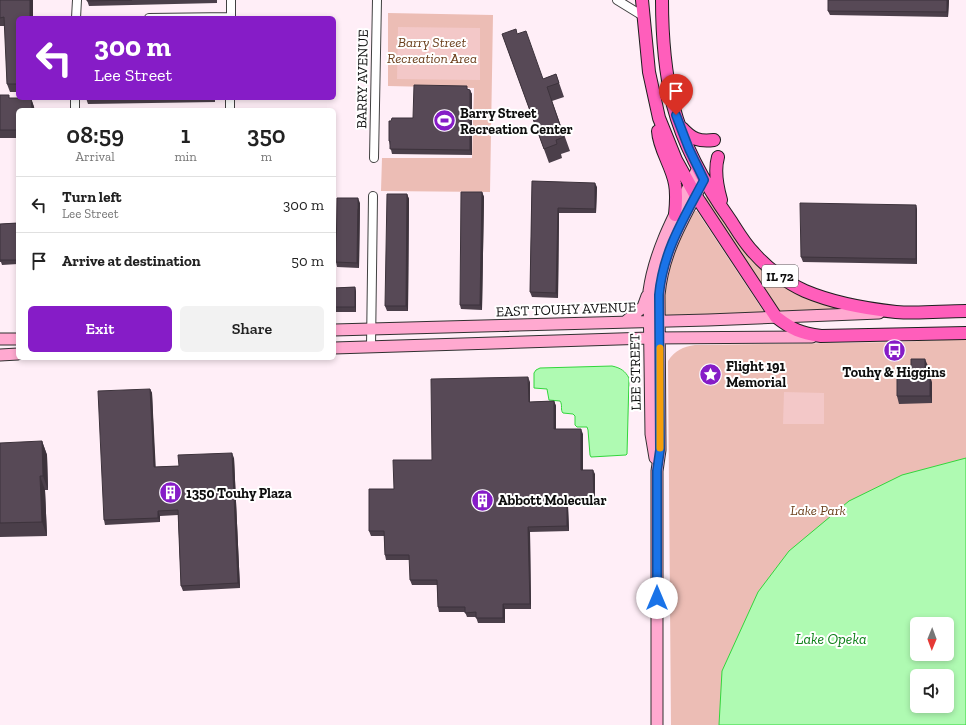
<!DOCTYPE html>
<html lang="en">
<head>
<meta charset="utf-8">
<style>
	:root { --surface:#fff; --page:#f2f2f2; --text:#222; --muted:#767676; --line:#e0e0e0; --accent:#861cc7 }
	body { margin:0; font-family:"Zilla Slab",serif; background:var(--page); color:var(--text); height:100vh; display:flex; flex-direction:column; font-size:15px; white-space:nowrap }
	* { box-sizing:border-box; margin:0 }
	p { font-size:13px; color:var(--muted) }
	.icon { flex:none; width:22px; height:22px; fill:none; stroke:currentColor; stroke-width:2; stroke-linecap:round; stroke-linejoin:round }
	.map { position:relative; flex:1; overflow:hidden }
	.panel { position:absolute; left:16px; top:108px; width:320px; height:252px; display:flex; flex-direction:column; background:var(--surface); border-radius:6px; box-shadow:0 2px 6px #0003 }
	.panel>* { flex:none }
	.top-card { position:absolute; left:16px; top:16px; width:320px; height:84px; border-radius:6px; box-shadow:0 2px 6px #0003; background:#861cc7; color:#fff; overflow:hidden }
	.needle { width:26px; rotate:181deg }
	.controls { position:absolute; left:910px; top:617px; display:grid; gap:8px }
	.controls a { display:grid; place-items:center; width:44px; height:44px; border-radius:6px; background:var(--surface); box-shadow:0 2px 6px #0003; font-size:20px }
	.pin { position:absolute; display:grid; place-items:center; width:34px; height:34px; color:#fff; margin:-41px -17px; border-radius:50% 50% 50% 0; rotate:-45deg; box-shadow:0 0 4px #0007 }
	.pin .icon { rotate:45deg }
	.me { position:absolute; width:44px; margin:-22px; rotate:0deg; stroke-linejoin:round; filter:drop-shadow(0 0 3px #0008) }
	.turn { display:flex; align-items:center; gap:14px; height:84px; padding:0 12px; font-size:18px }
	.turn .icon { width:52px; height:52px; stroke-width:2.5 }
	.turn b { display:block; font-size:28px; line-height:34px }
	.eta { display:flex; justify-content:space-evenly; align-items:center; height:68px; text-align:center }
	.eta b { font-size:24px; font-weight:600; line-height:28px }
	.cta { display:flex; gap:8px; margin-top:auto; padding:8px 12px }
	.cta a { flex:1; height:46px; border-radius:6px; background:var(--accent); color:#fff; font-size:16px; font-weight:600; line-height:46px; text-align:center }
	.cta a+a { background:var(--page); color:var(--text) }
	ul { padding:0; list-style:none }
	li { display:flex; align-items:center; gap:12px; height:56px; padding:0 12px; border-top:1px solid var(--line) }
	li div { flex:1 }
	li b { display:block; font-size:15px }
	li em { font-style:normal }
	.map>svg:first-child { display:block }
</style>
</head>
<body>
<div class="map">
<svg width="966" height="725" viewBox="0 0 966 725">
	<rect width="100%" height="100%" fill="#ffeef7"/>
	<!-- green -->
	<path fill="#ecbdb5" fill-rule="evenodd" d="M388 13 493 15 490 192 381 191 382 158H472L474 88 388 86Z
		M706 196 710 198 742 248 761 268 825 304 843 309 778 313 704 201Z
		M695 211H697L764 312 763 314 665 317 664 289 672 253Z
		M966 339V725H671L668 361C675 350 683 347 695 345L897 342ZM917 624H947V654H917ZM917 676H947V706H917Z"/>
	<!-- pitch -->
	<path fill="#f3c8c8" d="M398 27 480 28V80L397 79Z
		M784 392 824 393V424H783Z"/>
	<!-- water -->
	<path fill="#affab2" stroke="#32d63c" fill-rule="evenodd" d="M612 366C621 368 625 371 629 378L627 454 626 455 591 457 590 455 588 430 587 427H577L575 425V416L573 414 563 413C560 410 563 405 560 401L549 400 547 389 534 388V373L536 370 540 368Z
		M966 458V725H719L722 671 758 592 789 551 849 501 902 475ZM917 624H947V654H917ZM917 676H947V706H917Z"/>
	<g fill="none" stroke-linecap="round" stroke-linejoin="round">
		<defs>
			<path id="minor" d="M617 0 643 16
				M76 18 77 0
				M149 18 231 17
				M231 18V0
				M75 110V98
				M230 110V98
				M374 158 377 0
				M371 347 373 196"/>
			<path id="secondary" d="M625 322 643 307 647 296
				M334 330 708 320 879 313
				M0 339H18
				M334 348 649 338 812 337
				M0 355 18 354
				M655 458 651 434 649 291C655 247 679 207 698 168
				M657 725V471L660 450 659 295C663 251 684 218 704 180"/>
			<path id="primary" d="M642 0 649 72 659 118 676 160 696 196 776 317C793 330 800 333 821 336L966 333
				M662 0C662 35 665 72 673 105 684 148 706 186 731 221 738 232 745 244 754 253 767 268 787 283 805 291 831 302 868 309 896 312 919 314 943 311 966 311
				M682 128C692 139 699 142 714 140
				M658 131C659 149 672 166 675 184 677 194 676 205 675 215
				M718 157C714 171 717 186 721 200"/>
		</defs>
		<!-- minor casing -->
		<use href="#minor" stroke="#414141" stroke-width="10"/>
		<!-- secondary casing -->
		<use href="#secondary" stroke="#303030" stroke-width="13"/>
		<!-- primary casing -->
		<use href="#primary" stroke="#1f1f1f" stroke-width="14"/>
		<!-- minor -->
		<use href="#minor" stroke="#fff" stroke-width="8"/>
		<!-- secondary -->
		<use href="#secondary" stroke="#ffa9d0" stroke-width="11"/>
		<!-- primary -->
		<use href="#primary" stroke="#ff5ebb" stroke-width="12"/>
	</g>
	<!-- wall -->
	<path fill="#4b3f4a" d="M0 0H33V18H18V92H10L7 84 5 26H0Z
		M87 0H217V3L89 6Z
		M949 0 948 17 830 15 828 11Z
		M502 34 543 79 556 74 564 97 552 101 570 151 561 154 562 158 549 163Z
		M468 89 472 94V155L392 154 389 141 413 118Z
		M0 95 10 98H31L34 107 18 110V138H0Z
		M86 98H215V102L88 104Z
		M532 181 597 187 596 213H559L558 298 532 297 530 292Z
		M482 192 484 197 482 310 461 309 460 305Z
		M407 194 409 199 408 311H387L385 306Z
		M360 203 359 268 337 267 336 262Z
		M916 205 917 210V264L803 262 801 257Z
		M18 223V264L2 265 1 262H0V224Z
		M355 287 356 292V312H334V288Z
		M928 366V376H930L932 383V403L899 404 897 396 911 376Z
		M530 382V402L554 401 556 406V429L583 434V470L595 474V505L568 506 569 531 530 532 531 609H505V623H478L476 617H467L465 612H439L438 607 437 585H412L410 580V560H386L385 555 384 536H371L369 531 394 489 432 460Z
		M150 389 152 393 155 467 179 466 234 458 240 588 183 591 181 586 178 515 160 516V522L105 525 104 520Z
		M42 441 47 455 48 490H45L47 536 0 537V491Z"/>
	<!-- shaded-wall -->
	<path fill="#3d333c" d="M30 0H33V18H30Z
		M947 0H949L948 17 947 12Z
		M470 90 472 94V155L470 150Z
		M31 98 35 110H32Z
		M595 183 597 187 596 213 595 209Z
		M482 192 484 197 482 310 480 305Z
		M407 194 409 199 408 311 406 306Z
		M358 198 360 203 359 268 357 263Z
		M916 205 917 210V264L916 259Z
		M558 208 559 213 558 298 556 293Z
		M355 287 356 292V312L355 307Z
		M925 359 928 366V383L925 376Z
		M930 376 932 383V403L930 396Z
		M528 377 530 382V407L529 402Z
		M150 389 152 393 156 472 154 467Z
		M554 401 556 406V434L554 429Z
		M581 429 583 434V475L581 470Z
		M42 441 47 455 48 490 43 476Z
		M232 453 234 458 240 588 238 583Z
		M593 470 595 474V505L594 500Z
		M40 476 45 490 47 536 42 522Z
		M567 501 568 506 569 531 567 526Z
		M158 511 160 516V522L158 518Z
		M528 527 530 532 531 609 530 604Z
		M503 604 505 609V623L503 618Z"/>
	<!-- building -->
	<path fill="#574956" stroke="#3d333c" d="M0 0H30V18H18V84H7L4 17 0 18Z
		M87 0H132L87 1Z
		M828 0H947V12L828 11Z
		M516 29 517 34 526 31 543 79 556 74 559 83 547 87 564 137 556 140 557 144 544 149 502 34Z
		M414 85 467 86V89L470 90V150L390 149V141H389V121H391L392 118H413Z
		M0 95H9V98H31L32 110H18V130H0Z
		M86 98H143L86 99Z
		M532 181 595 183V209L558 208 556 293 530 292Z
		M461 192H482L480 305H460Z
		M387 194H407L406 306H385Z
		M337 198H358L357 263 336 262Z
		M800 203 916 205V259L801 257Z
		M18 223V260H0V224Z
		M355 287V307H334V288Z
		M911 359H925V376H930V396H897V376H911Z
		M528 377 529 402 554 401V429H581V470H593L594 500 567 501V526L528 527 530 604H503V618H476V612L465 613V607H438L437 580H410L409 555H385L384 531H369V489H394L393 460H432L431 379Z
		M150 389 154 467 179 466 178 455 232 453 238 583 181 586 178 510 158 511V518L104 520 98 391Z
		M42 441 43 476H40L42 522 0 523V443Z"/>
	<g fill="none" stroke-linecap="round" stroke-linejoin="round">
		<defs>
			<path id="route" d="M657 598V471L660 450 659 295C663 251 684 218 704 180L689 149 676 115"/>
		</defs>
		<!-- route casing -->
		<use href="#route" stroke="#114b97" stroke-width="10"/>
		<!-- route -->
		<use href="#route" stroke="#1a73e8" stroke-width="7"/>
		<!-- slow -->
		<path stroke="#f59e0b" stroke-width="7" d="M660 348V448"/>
	</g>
	<!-- icons -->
	<defs>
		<symbol id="stadium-disc" viewBox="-11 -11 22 22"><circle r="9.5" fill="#861cc7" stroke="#fff"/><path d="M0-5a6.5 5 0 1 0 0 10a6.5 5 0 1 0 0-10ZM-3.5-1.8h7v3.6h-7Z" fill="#fff"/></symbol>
		<symbol id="bus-disc" viewBox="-11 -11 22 22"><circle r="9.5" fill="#861cc7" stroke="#fff"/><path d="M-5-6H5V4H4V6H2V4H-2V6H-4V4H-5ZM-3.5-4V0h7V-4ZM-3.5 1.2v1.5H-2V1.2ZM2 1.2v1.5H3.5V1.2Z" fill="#fff"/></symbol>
		<symbol id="sight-disc" viewBox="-11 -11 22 22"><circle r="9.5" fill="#861cc7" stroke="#fff"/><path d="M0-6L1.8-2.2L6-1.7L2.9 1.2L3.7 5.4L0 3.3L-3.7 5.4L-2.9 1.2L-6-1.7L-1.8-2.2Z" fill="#fff"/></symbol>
		<symbol id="building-disc" viewBox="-11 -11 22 22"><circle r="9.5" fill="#861cc7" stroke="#fff"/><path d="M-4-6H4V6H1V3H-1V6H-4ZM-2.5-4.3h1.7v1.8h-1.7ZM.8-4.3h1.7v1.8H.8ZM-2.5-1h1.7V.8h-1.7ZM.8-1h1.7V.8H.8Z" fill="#fff"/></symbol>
	</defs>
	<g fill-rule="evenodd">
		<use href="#stadium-disc" x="432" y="108" width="25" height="25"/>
		<use href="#bus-disc" x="882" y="338" width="25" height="25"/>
		<use href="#sight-disc" x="698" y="362" width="25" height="25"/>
		<use href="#building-disc" x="158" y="480" width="25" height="25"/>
		<use href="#building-disc" x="470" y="488" width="25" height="25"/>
	</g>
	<g text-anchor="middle" stroke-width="4" stroke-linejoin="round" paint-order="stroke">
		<!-- shield labels -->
		<rect fill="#fff" stroke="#565656" stroke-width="1" x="762" y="265" width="36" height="22" rx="3"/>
		<g font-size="13" font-weight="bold" fill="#0e0e0e">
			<text x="780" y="281">IL 72</text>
		</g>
		<!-- park labels -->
		<g font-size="14" font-style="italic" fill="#6a3e1a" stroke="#fff">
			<text x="432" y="47">Barry Street<tspan x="432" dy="16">Recreation Area</tspan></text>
			<text x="818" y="515">Lake Park</text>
		</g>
		<!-- street labels -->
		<g font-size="14" fill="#0e0e0e" stroke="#fff">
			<text transform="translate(362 79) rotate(-89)" y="5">BARRY AVENUE</text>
			<text transform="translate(566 309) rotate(-2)" y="5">EAST TOUHY AVENUE</text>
			<text transform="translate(635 372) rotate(-91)" y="5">LEE STREET</text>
		</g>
		<!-- poi labels -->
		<g font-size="14" font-weight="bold" fill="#0e0e0e" stroke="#fff" text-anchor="start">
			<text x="460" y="118">Barry Street<tspan x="460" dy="16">Recreation Center</tspan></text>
			<text x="726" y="371">Flight 191<tspan x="726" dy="16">Memorial</tspan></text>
			<text x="894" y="377" text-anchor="middle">Touhy &amp; Higgins</text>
			<text x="186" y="498">1350 Touhy Plaza</text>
			<text x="498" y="505">Abbott Molecular</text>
		</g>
		<!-- water labels -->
		<g font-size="15" font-style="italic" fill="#10821b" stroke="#fff">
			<text x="831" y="644">Lake Opeka</text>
		</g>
	</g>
</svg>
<div class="controls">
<a><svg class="needle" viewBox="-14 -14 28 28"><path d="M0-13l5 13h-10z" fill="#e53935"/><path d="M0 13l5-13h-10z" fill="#767676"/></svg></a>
<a><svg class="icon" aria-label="sound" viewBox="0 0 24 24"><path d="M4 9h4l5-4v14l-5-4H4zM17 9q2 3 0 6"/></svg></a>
</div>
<div class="pin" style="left:676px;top:115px;background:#d93025"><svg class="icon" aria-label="arrive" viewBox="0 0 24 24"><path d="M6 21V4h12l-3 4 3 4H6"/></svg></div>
<svg class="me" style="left:657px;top:598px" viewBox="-20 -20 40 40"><circle r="19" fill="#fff"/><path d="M0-13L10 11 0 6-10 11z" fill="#1a73e8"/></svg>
<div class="top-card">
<div class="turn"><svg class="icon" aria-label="left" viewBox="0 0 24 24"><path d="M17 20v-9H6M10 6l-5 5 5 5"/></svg><div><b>300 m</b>Lee Street</div></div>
</div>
<section class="panel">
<div class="eta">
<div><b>08:59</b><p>Arrival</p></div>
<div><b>1</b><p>min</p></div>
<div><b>350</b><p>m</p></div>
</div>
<ul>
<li><svg class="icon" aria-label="left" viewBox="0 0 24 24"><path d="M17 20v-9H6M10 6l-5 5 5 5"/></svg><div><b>Turn left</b><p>Lee Street</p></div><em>300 m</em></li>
<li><svg class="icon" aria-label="arrive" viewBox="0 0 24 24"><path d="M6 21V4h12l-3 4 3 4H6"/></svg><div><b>Arrive at destination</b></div><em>50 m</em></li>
</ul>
<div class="cta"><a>Exit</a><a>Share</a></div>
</section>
</div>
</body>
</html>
